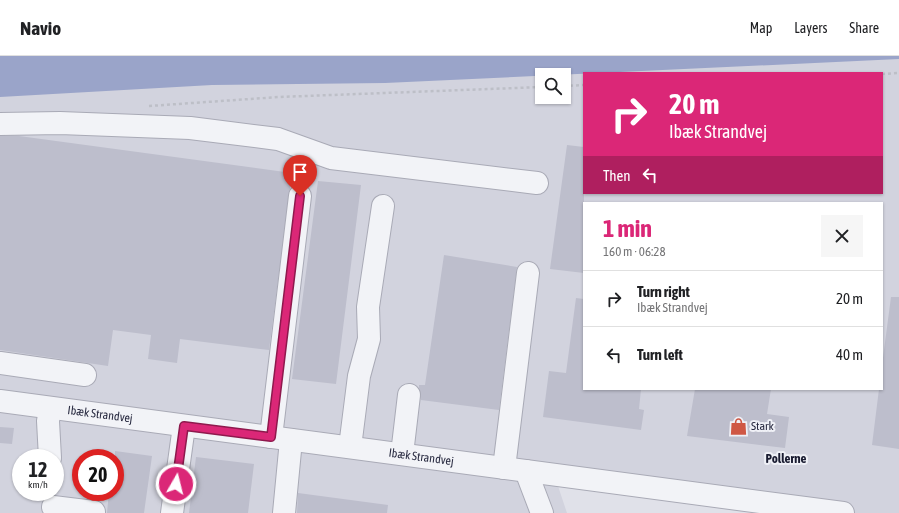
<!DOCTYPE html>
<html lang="en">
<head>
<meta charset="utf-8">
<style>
	:root { --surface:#fff; --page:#f6f6f6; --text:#202124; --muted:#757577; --line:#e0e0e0; --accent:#db2777 }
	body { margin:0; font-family:"Asap Condensed",sans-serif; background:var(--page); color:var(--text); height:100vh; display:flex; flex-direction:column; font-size:15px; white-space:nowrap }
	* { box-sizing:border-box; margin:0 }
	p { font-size:13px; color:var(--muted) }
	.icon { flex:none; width:22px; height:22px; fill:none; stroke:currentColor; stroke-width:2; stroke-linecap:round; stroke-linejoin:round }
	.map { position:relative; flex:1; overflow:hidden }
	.panel { position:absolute; left:583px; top:146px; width:300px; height:188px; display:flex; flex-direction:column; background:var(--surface); border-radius:0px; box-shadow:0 1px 3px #0004 }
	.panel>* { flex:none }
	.guide { position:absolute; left:583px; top:16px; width:300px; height:122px; border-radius:0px; box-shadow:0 1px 3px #0004; background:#db2777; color:#fff; overflow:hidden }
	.tools { position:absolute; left:535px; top:12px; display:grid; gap:8px }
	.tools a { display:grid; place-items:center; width:36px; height:36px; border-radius:0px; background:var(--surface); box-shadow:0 1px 3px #0004; font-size:20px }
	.speed { position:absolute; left:12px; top:393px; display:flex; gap:8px; font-size:20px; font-weight:700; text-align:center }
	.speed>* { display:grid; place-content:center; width:52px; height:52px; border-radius:50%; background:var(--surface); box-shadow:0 1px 3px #0004; line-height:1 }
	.speed small { font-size:10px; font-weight:400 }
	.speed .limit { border:6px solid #d22; background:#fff; color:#111 }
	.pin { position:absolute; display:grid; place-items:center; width:34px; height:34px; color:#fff; margin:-41px -17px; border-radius:50% 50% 50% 0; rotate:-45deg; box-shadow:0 0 4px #0007 }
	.pin .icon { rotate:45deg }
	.me { position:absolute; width:44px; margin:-22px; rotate:8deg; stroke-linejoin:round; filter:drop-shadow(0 0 3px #0008) }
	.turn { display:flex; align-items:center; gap:14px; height:84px; padding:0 20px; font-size:18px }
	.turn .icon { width:52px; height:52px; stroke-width:2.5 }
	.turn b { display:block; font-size:28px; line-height:34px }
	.then { display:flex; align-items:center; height:38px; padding:0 20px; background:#0003; gap:8px; font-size:15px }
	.round { display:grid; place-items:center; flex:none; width:42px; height:42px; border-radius:0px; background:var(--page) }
	.head { display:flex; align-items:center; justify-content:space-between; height:68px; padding:0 20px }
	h1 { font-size:24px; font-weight:700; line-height:30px; color:var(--accent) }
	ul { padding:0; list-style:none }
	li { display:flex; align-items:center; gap:12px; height:56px; padding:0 20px; border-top:1px solid var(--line) }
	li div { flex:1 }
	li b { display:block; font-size:15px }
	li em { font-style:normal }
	header { display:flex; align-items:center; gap:24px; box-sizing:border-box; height:56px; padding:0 20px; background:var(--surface); border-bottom:1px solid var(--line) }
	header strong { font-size:19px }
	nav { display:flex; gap:22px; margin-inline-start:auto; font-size:14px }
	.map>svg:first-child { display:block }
</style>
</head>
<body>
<header>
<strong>Navio</strong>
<nav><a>Map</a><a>Layers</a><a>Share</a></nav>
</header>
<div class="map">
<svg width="899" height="457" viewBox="0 0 899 457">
	<rect width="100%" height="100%" fill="#e0e1e9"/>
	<!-- built -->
	<path fill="#d2d3de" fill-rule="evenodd" d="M0 0H899V457H840L553 415 567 457H0ZM584 17H882V137H584ZM542 19H564V41H542ZM584 147H882V333H584ZM21 402H55V436H21ZM81 402H115V436H81Z"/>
	<!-- water -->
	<path fill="#9aa4c9" d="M0 0H899V3L385 27 212 29 0 41Z"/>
	<!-- building -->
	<path fill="#bdbecc" d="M0 80H19L292 117 269 294 180 283 177 307 148 303 151 279 113 274 108 310 0 294Z
		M567 89 584 91V217L550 213Z
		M318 125 361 129 336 328 292 323Z
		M444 199 517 211 499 354 421 344 419 332V329H425Z
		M891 241H899V393L872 389 879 333H882V309Z
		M576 242 584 243V333H641L639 353 644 354 641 374 543 361 549 315 566 317Z
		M695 333H771L767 358 789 361 785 392 687 380Z
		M0 371 14 372 12 388 0 387Z
		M115 395 152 400 144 457H107L109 436H115Z
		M196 401 254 408 248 457H189Z
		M298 437 388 449 387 457H297Z"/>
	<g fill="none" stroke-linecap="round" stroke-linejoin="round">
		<defs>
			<g id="minor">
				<path d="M0 68 60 67 190 72 278 83 331 102 537 127"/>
				<path d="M0 307 85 319"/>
				<path id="s1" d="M0 345 843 457"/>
				<path d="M50 353 48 365 50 402"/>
				<path d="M271 381 300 140"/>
				<path d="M350 391 359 320 369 283 368 251 383 150"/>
				<path d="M402 398 409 339"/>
				<path d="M504 412 528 217"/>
				<path d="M526 415 542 457"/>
				<path d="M53 451 94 456"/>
				<path d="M172 457 184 370"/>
				<path d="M284 457 291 384"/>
			</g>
		</defs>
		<!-- minor casing -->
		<use href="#minor" stroke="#a9aab6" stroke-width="24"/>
		<!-- path -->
		<path stroke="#bdbfc7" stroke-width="2.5" stroke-dasharray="3 3" stroke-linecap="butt" d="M882 18 899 17
			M564 30 584 29
			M149 50 279 41 542 31"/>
		<!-- minor -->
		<use href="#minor" stroke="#f2f3f7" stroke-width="22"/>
	</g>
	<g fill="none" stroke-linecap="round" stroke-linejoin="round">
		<defs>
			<path id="route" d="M176 428 184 370 271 381 300 140"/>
		</defs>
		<!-- route casing -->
		<use href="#route" stroke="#8e194d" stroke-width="10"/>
		<!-- route -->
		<use href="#route" stroke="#db2777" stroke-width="7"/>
	</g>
	<!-- icons -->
	<defs>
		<symbol id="shop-bare" viewBox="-9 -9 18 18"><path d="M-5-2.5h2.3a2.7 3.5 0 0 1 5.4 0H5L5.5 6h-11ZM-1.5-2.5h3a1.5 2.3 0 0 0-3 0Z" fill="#cf5744" stroke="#eff0f6" stroke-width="2.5" paint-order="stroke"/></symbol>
	</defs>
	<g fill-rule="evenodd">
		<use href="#shop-bare" x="726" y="358" width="25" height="25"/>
	</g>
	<g text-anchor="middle" stroke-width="4" stroke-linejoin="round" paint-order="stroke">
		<!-- street labels -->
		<g font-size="12" fill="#282a40" stroke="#eff0f6">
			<text dy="4" stroke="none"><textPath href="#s1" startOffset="101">Ibæk Strandvej</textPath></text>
			<text dy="4" stroke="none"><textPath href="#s1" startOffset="425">Ibæk Strandvej</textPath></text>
		</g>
		<!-- poi labels -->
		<g font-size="12" fill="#282a40" stroke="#eff0f6" text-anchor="start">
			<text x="751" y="374">Stark</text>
		</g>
		<!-- neighbourhood labels -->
		<g font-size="13" font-weight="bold" fill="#1a1c31" stroke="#eff0f6">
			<text x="786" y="407">Pollerne</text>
		</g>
	</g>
</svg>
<div class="tools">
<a><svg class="icon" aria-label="search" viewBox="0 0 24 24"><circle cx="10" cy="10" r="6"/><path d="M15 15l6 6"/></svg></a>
</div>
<div class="speed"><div>12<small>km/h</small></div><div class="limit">20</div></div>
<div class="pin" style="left:300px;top:140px;background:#d93025"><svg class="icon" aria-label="arrive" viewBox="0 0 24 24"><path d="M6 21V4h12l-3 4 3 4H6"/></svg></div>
<svg class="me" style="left:176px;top:428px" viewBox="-20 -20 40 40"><circle r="17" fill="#db2777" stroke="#fff" stroke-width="3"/><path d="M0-11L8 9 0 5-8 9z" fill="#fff"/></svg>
<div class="guide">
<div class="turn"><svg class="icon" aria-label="right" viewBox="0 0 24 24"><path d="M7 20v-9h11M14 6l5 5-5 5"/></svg><div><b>20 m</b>Ibæk Strandvej</div></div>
<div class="then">Then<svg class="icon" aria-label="left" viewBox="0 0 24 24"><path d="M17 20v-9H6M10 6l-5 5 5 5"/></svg></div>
</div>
<section class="panel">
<div class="head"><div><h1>1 min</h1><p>160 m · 06:28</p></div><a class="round"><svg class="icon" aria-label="close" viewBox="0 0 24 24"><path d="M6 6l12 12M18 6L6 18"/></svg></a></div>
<ul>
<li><svg class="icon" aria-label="right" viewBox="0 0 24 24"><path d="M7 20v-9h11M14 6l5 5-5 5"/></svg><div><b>Turn right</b><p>Ibæk Strandvej</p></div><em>20 m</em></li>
<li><svg class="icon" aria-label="left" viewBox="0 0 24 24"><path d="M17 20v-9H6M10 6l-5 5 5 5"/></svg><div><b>Turn left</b></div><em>40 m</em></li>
</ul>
</section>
</div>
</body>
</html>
